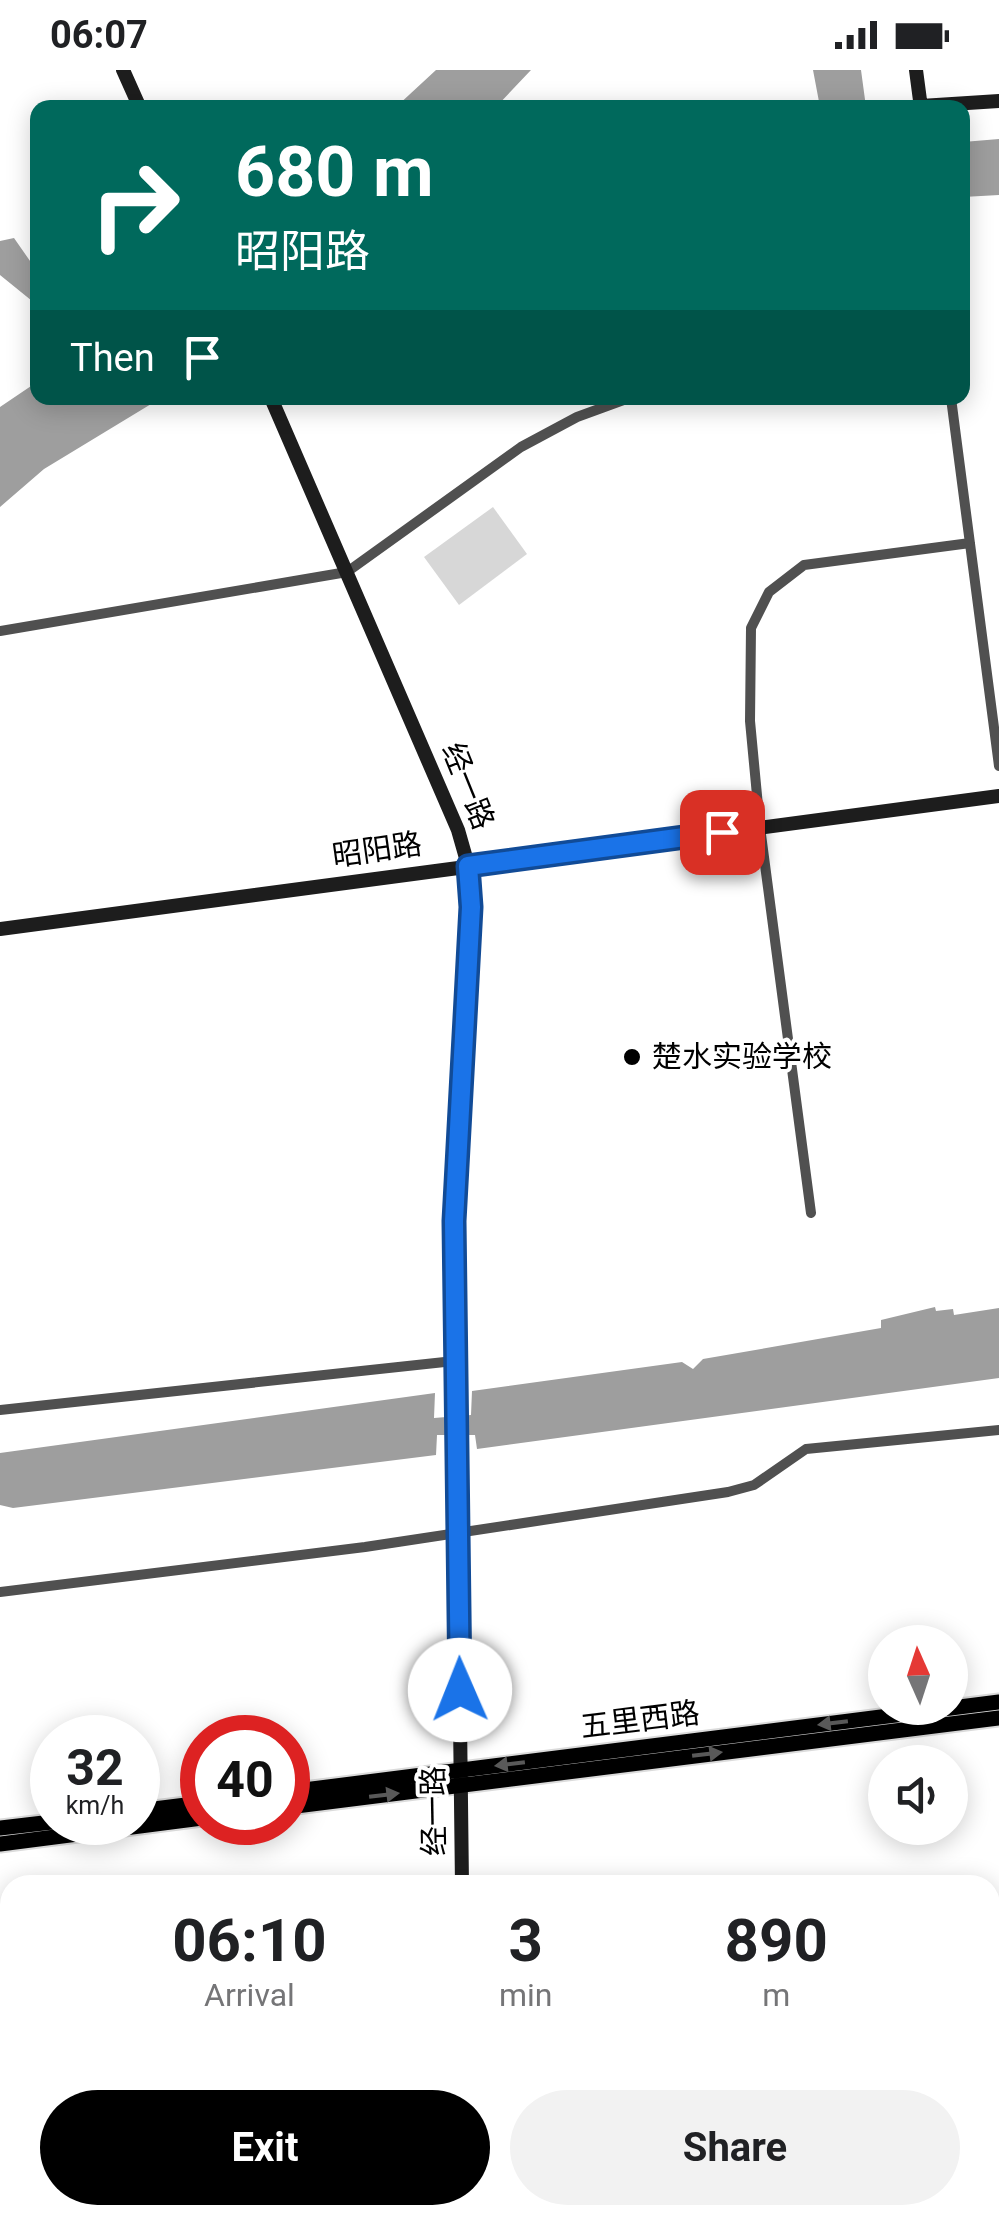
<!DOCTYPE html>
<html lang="en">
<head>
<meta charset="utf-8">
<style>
	:root { --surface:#fff; --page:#f2f2f2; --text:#202124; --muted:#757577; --accent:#000 }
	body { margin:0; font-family:Roboto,"Noto Sans SC",sans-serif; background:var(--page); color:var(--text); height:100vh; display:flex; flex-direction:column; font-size:38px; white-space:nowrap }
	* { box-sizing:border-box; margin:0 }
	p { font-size:32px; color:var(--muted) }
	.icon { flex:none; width:55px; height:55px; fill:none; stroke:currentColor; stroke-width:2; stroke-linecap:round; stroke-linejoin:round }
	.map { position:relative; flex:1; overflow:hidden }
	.sheet { position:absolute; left:0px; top:1805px; width:1000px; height:350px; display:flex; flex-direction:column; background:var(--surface); border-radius:30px 30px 0 0; box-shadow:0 5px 25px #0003 }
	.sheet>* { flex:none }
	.banner { position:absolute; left:30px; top:30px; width:940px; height:305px; border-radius:20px; box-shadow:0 5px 25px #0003; background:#00695c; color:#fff; overflow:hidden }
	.needle { width:65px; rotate:357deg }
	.controls { position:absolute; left:868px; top:1555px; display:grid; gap:20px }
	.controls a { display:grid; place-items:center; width:100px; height:100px; border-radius:50%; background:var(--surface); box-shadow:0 5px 25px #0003; font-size:50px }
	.speed { position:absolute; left:30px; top:1645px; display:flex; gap:20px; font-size:50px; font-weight:700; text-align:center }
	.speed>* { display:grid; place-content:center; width:130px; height:130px; border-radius:50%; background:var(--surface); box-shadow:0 5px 25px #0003; line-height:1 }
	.speed small { font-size:25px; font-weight:400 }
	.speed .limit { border:15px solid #d22; background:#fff; color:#111 }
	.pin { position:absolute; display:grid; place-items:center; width:85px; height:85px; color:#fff; margin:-42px; border-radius:20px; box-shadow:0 5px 15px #0006 }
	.me { position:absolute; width:110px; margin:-55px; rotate:359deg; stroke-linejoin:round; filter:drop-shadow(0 0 8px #0008) }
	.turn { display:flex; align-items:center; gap:35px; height:210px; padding:0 40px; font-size:45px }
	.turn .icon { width:130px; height:130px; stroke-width:2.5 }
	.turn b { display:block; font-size:70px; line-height:85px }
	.then { display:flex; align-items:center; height:95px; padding:0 40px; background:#0003; gap:20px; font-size:38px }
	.eta { display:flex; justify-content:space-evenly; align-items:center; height:170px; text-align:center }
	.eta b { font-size:60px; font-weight:700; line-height:70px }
	.primary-button { display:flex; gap:20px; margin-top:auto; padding:20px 40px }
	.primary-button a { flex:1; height:115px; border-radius:60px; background:var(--accent); color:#fff; font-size:40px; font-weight:700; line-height:115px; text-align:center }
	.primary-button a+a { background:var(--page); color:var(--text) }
	.status { display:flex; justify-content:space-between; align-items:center; height:70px; padding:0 50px; background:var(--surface); direction:ltr }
	.status svg { height:28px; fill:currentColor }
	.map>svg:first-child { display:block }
</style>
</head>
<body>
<div class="status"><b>06:07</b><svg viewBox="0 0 49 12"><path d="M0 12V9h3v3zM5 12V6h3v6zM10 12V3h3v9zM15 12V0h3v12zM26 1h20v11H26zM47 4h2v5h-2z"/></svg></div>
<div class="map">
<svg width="999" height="2155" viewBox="0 0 999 2155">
	<rect width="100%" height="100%" fill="#fff"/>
	<!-- green -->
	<path fill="#d7d7d7" d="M493 437 527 484 459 535 424 487Z"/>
	<!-- water -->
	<path fill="#9e9e9e" d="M436 0H531L496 37H396Z
		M813 0H861L866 37H820Z
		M999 69V125L963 127V72Z
		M14 168 37 201V235L0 205V171Z
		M37 312 38 328H161L44 399 0 437V337Z
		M935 1237 936 1241 953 1239 954 1245 999 1238V1308L477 1379 475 1365H437L436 1385 13 1438 0 1435V1383L435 1323 434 1348 471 1345 472 1321 682 1292 693 1299 703 1289 881 1258V1250Z"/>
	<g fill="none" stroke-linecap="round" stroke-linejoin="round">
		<defs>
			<path id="primary" d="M288 1722 999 1632
				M288 1737 999 1648
				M138 1741 202 1733
				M0 1758 52 1752
				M0 1774 202 1748"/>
		</defs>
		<!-- primary casing -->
		<use href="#primary" stroke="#dbdbdb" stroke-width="19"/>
		<!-- street -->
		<path stroke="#505050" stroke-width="10" d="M951 328 999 696
			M0 561 347 502 521 377 577 347 629 328
			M811 1143 760 757 750 651 751 558 769 522 804 495 970 473
			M0 1340 454 1291
			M0 1522 365 1477 728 1422 754 1415 806 1379 999 1360
			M990 1947H999
			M0 1950 10 1971
			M0 2029 10 2024
			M93 2145 98 2155"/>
		<!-- secondary -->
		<path stroke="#1d1d1d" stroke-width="14" d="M123 0 140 38
			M916 0 921 38
			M921 36 999 31
			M271 328 458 760 468 795 471 837 454 1151 462 1815
			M0 859 999 726
			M461 2155V2145"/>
		<!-- primary -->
		<use href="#primary" stroke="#000" stroke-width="15"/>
	</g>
	<!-- one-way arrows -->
	<defs><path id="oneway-solid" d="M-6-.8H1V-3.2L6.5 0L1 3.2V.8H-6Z" transform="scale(2.5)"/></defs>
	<g fill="#595959">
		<use href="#oneway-solid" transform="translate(833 1653) rotate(173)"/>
		<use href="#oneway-solid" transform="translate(707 1684) rotate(-7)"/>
		<use href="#oneway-solid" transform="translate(510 1694) rotate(173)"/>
		<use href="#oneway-solid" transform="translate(384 1725) rotate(-7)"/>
	</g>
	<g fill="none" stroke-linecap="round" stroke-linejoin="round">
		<defs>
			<path id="route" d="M460 1620 454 1151 471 837 468 796 722 762"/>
		</defs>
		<!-- route casing -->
		<use href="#route" stroke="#114b97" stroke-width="25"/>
		<!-- route -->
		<use href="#route" stroke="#1a73e8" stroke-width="18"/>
	</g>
	<!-- markers -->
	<circle fill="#000" stroke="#fff" stroke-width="4" cx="632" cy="987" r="10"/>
	<g text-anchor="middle" stroke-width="8" stroke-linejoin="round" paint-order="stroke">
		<!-- street labels -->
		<g font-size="30" fill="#000" stroke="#fff">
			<text transform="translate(468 716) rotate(68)" y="10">经一路</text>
			<text transform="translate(377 780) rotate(-8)" y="10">昭阳路</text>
			<text transform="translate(640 1650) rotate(-7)" y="10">五里西路</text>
			<text transform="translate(434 1741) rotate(-91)" y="10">经一路</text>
		</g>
		<!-- poi labels -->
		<g font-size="30" fill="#000" stroke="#fff" text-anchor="start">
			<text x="652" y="997">楚水实验学校</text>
		</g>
	</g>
</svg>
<div class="controls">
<a><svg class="needle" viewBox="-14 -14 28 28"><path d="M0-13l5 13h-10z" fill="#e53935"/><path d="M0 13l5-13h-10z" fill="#757577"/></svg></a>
<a><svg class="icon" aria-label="sound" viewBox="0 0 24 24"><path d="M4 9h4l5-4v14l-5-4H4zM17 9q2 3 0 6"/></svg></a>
</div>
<div class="speed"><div>32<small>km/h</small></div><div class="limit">40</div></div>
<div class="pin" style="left:722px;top:762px;background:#d93025"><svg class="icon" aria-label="arrive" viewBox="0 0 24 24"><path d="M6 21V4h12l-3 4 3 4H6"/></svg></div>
<svg class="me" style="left:460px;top:1620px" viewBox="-20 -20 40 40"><circle r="19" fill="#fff"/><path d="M0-13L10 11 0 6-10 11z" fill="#1a73e8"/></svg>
<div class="banner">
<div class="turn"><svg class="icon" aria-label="right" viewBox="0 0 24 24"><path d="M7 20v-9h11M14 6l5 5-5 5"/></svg><div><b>680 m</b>昭阳路</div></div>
<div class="then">Then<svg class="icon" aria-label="arrive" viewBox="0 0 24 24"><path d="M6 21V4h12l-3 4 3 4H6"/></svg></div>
</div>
<section class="sheet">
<div class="eta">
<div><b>06:10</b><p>Arrival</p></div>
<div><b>3</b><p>min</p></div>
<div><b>890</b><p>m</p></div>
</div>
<div class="primary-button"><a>Exit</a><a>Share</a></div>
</section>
</div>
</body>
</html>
